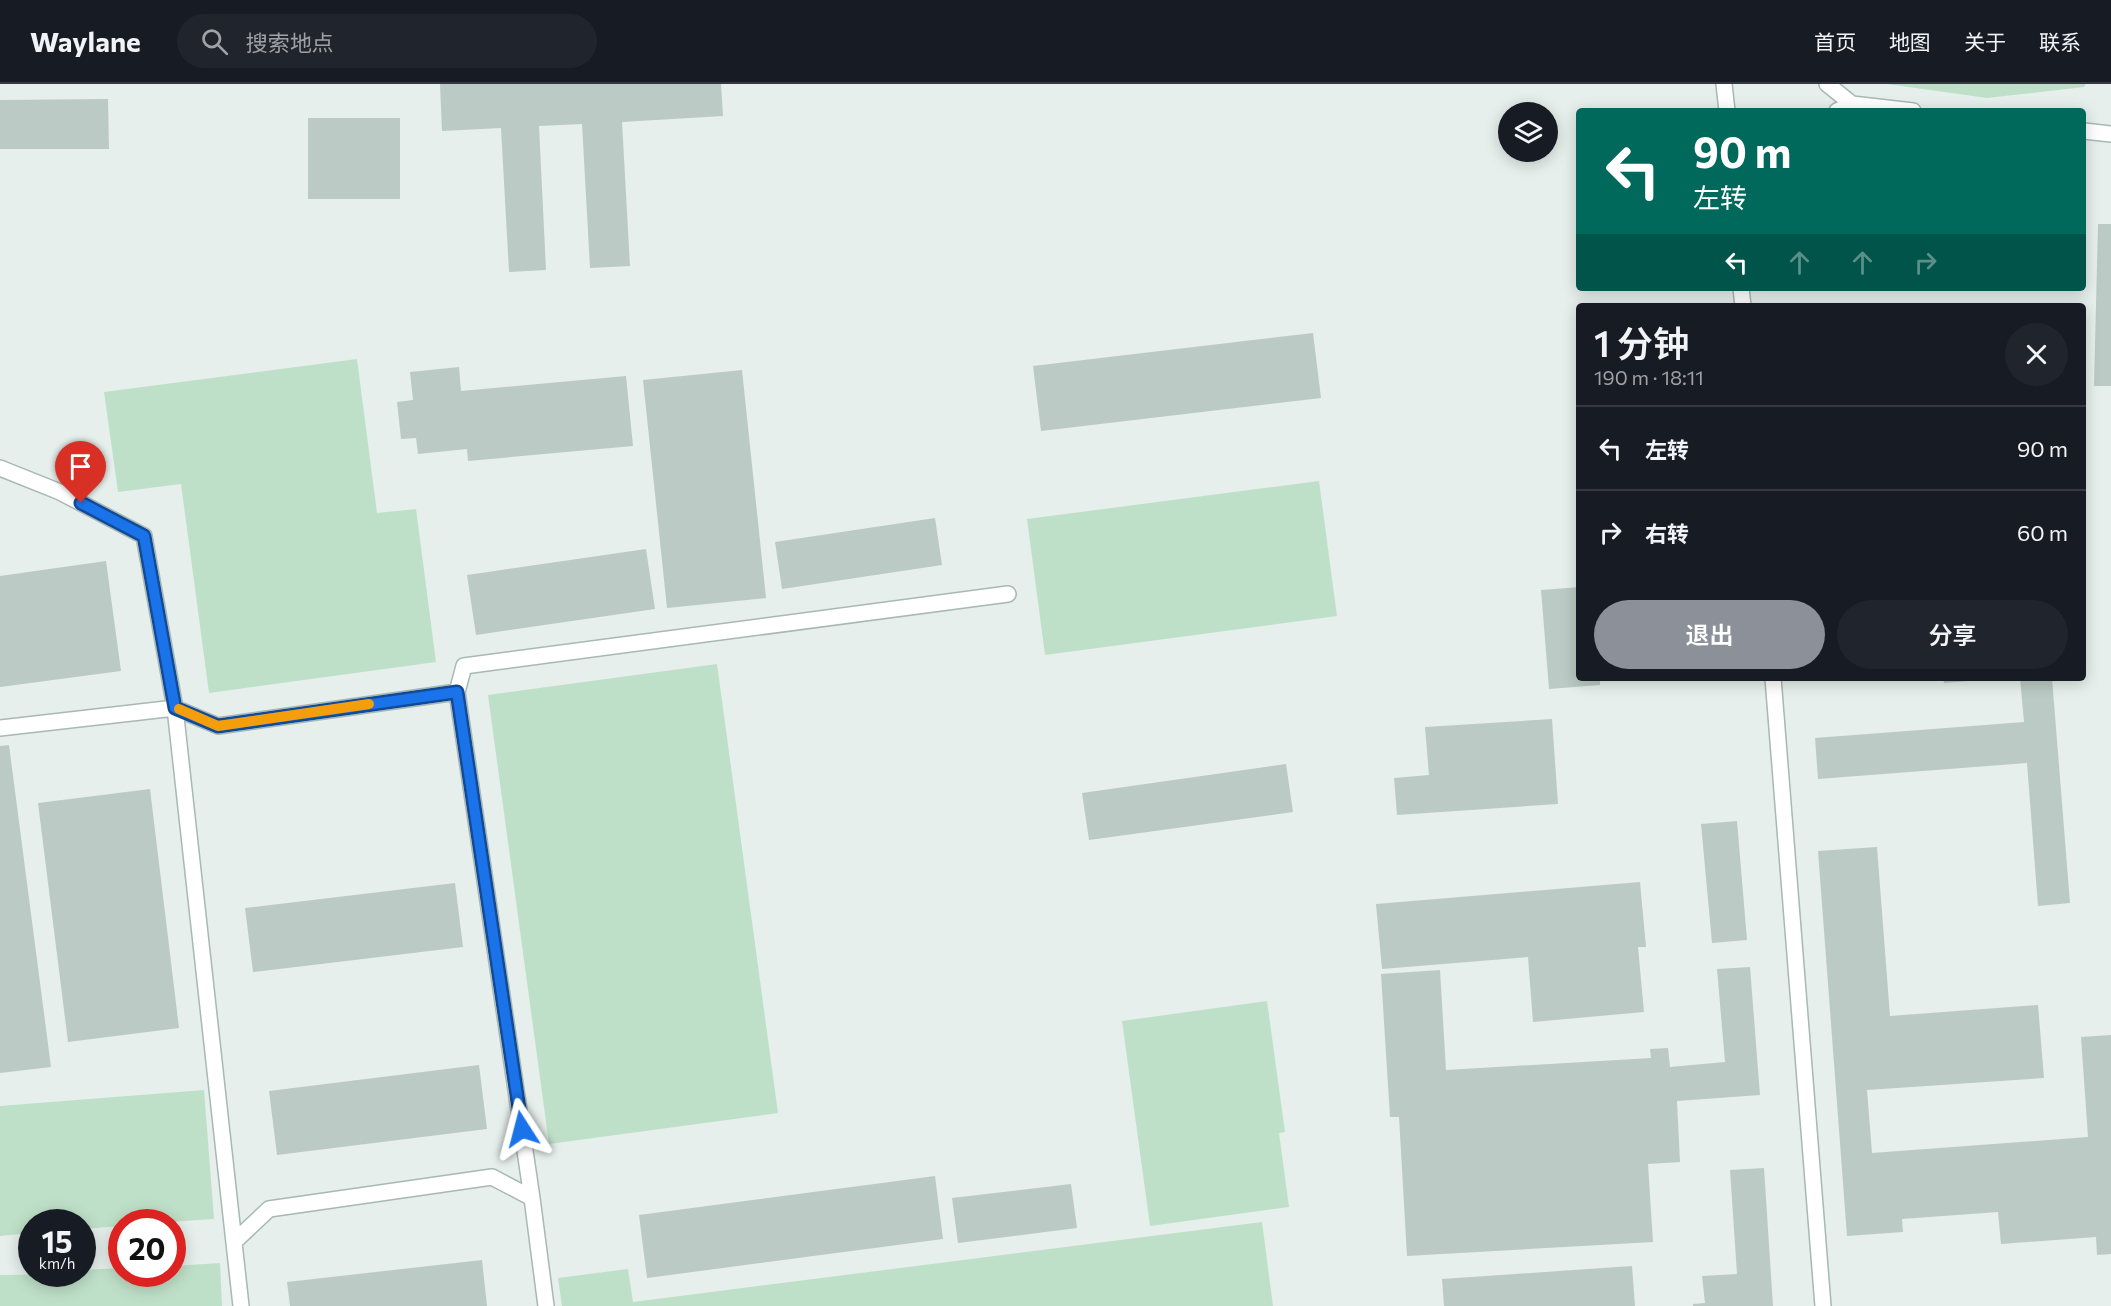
<!DOCTYPE html>
<html lang="zh">
<head>
<meta charset="utf-8">
<style>
	:root { --surface:#171b24; --page:#20242c; --text:#f1f3f6; --muted:#9ea1a6; --line:#363941; --accent:#8c9099 }
	body { margin:0; font-family:Commissioner,"Noto Sans SC",sans-serif; background:var(--page); color:var(--text); height:100vh; display:flex; flex-direction:column; font-size:22px; white-space:nowrap }
	* { box-sizing:border-box; margin:0 }
	p { font-size:20px; color:var(--muted) }
	.icon { flex:none; width:33px; height:33px; fill:none; stroke:currentColor; stroke-width:2; stroke-linecap:round; stroke-linejoin:round }
	.map { position:relative; flex:1; overflow:hidden }
	.panel { position:absolute; left:1576px; top:219px; width:510px; height:378px; display:flex; flex-direction:column; background:var(--surface); border-radius:6px; box-shadow:0 3px 15px #0003 }
	.panel>* { flex:none }
	.banner { position:absolute; left:1576px; top:24px; width:510px; height:183px; border-radius:6px; box-shadow:0 3px 15px #0003; background:#00695c; color:#fff; overflow:hidden }
	.fabs { position:absolute; left:1498px; top:18px; display:grid; gap:12px }
	.fabs a { display:grid; place-items:center; width:60px; height:60px; border-radius:50%; background:var(--surface); box-shadow:0 3px 15px #0003; font-size:30px }
	.speed { position:absolute; left:18px; top:1125px; display:flex; gap:12px; font-size:30px; font-weight:700; text-align:center }
	.speed>* { display:grid; place-content:center; width:78px; height:78px; border-radius:50%; background:var(--surface); box-shadow:0 3px 15px #0003; line-height:1 }
	.speed small { font-size:15px; font-weight:400 }
	.speed .limit { border:9px solid #d22; background:#fff; color:#111 }
	.pin { position:absolute; display:grid; place-items:center; width:51px; height:51px; color:#fff; margin:-62px -26px; border-radius:50% 50% 50% 0; rotate:-45deg; box-shadow:0 0 6px #0007 }
	.pin .icon { rotate:45deg }
	.me { position:absolute; width:66px; margin:-33px; rotate:351deg; stroke-linejoin:round; filter:drop-shadow(0 0 4px #0008) }
	.turn { display:flex; align-items:center; gap:21px; height:126px; padding:0 18px; font-size:27px }
	.turn .icon { width:78px; height:78px; stroke-width:2.5 }
	.turn b { display:block; font-size:42px; line-height:51px }
	.lanes { display:flex; align-items:center; height:57px; padding:0 18px; background:#0003; justify-content:center; gap:30px; direction:ltr }
	.lanes .off { opacity:.35 }
	.round { display:grid; place-items:center; flex:none; width:63px; height:63px; border-radius:32px; background:var(--page) }
	.head { display:flex; align-items:center; justify-content:space-between; height:102px; padding:0 18px }
	h1 { font-size:36px; font-weight:600; line-height:45px }
	.action { display:flex; gap:12px; margin-top:auto; padding:12px 18px }
	.action a { flex:1; height:69px; border-radius:36px; background:var(--accent); color:#fff; font-size:24px; font-weight:600; line-height:69px; text-align:center }
	.action a+a { background:var(--page); color:var(--text) }
	ul { padding:0; list-style:none }
	li { display:flex; align-items:center; gap:18px; height:84px; padding:0 18px; border-top:2px solid var(--line) }
	li div { flex:1 }
	li b { display:block; font-size:22px }
	li em { font-style:normal }
	header { display:flex; align-items:center; gap:36px; box-sizing:border-box; height:84px; padding:0 30px; background:var(--surface); border-bottom:2px solid var(--line) }
	header strong { font-size:28px }
	nav { display:flex; gap:33px; margin-inline-start:auto; font-size:21px }
	.search { width:420px; height:54px; background:var(--page); display:flex; align-items:center; gap:15px; box-sizing:border-box; padding:0 21px; border-radius:33px; color:var(--muted); font-size:22px }
	.map>svg:first-child { display:block }
</style>
</head>
<body>
<header>
<strong>Waylane</strong>
<div class="search"><svg class="icon" aria-label="search" viewBox="0 0 24 24"><circle cx="10" cy="10" r="6"/><path d="M15 15l6 6"/></svg>搜索地点</div>
<nav><a>首页</a><a>地图</a><a>关于</a><a>联系</a></nav>
</header>
<div class="map">
<svg width="2111" height="1222" viewBox="0 0 2111 1222">
	<rect width="100%" height="100%" fill="#e6efeb"/>
	<!-- green -->
	<path fill="#bfe0c8" d="M1887 0H2086L2084 3 1987 14Z
		M357 275 377 429 416 425 436 578 209 609 181 400 118 408 104 308Z
		M1319 397 1337 532 1045 571 1027 435Z
		M717 580 778 1029 549 1060 488 611Z
		M1267 917 1285 1048 1279 1049 1289 1123 1150 1142 1122 937Z
		M204 1006 214 1135 168 1138H122L121 1142 83 1145 82 1138H32L31 1149 0 1152V1022Z
		M1262 1138 1273 1222H562L558 1194 628 1185 633 1218Z
		M220 1179 222 1222H0V1191L82 1190 83 1186 121 1184 122 1190H172L173 1182Z"/>
	<!-- building -->
	<path fill="#bbcac4" d="M440 0H721L723 32 622 38 630 182 590 184 582 40 539 42 546 186 509 188 501 44 442 47Z
		M108 15 109 65H0V16Z
		M308 34H400V115H308Z
		M2098 140H2111V302H2094Z
		M1313 249 1321 314 1041 347 1033 282Z
		M459 283 461 307 626 292 633 362 468 377 467 365 418 370 416 354 401 355 397 318 413 316 410 288Z
		M742 286 766 514 667 524 643 296Z
		M935 434 942 481 782 505 775 458Z
		M646 465 655 525 476 551 467 491Z
		M106 477 121 587 0 603V492Z
		M1580 503V594H1600V601L1549 605 1541 506Z
		M1943 594H1982V596L1944 599Z
		M2020 594H2052L2070 819 2038 822 2027 679 1818 695 1815 654 2024 638Z
		M1552 635 1558 720 1397 731 1394 694 1429 691 1425 643Z
		M9 661 51 983 0 989V662Z
		M1286 680 1293 728 1089 756 1082 709Z
		M150 705 179 944 68 958 38 719Z
		M1737 737 1747 856 1712 859 1701 740Z
		M1877 763 1890 932 2038 921 2044 994 1867 1006 1872 1069 2088 1053 2081 953 2111 951V1170L2097 1171 2096 1153 2001 1160 1998 1128 1902 1135 1903 1148 1847 1152 1818 767Z
		M1640 798 1646 863H1638L1644 928 1533 938 1528 873 1382 885 1376 820Z
		M455 799 463 863 253 888 245 824Z
		M1750 883 1760 1011 1677 1017 1680 1078 1648 1080 1653 1158 1407 1172 1399 1033H1390L1381 890 1440 886 1446 986 1651 974 1650 965 1668 964 1670 983 1725 978 1717 885Z
		M479 981 487 1045 277 1071 269 1007Z
		M1764 1084 1773 1222H1693V1220L1705 1219 1702 1192 1737 1190 1730 1086Z
		M935 1092 943 1155 647 1194 639 1131Z
		M1071 1100 1077 1144 958 1159 952 1114Z
		M482 1176 487 1222H290L287 1198Z
		M1632 1182 1635 1222H1444L1442 1195Z"/>
	<g fill="none" stroke-linecap="round" stroke-linejoin="round">
		<defs>
			<path id="service" d="M1724 0 1727 27
				M1827 0 1852 20 1913 27
				M1837 27 1852 20
				M2084 47 2111 50
				M1741 204 1743 222
				M0 384 60 408 144 452 175 624 241 1222
				M1773 594 1823 1222
				M457 608 532 1114 546 1222
				M0 644 175 624 218 642 457 608 464 582 1008 510
				M234 1158 269 1125 492 1093 532 1114"/>
		</defs>
		<!-- service casing -->
		<use href="#service" stroke="#a8b8b2" stroke-width="18"/>
		<!-- service -->
		<use href="#service" stroke="#fff" stroke-width="15"/>
	</g>
	<g fill="none" stroke-linecap="round" stroke-linejoin="round">
		<defs>
			<path id="route" d="M81 419 144 452 175 624 218 642 457 608 522 1045"/>
		</defs>
		<!-- route casing -->
		<use href="#route" stroke="#114b97" stroke-width="15"/>
		<!-- route -->
		<use href="#route" stroke="#1a73e8" stroke-width="10"/>
		<!-- slow -->
		<path stroke="#f59e0b" stroke-width="10" d="M179 625 218 642 369 620"/>
	</g>
</svg>
<div class="fabs">
<a><svg class="icon" aria-label="layers" viewBox="0 0 24 24"><path d="M12 4l9 5-9 5-9-5zM3 14l9 5 9-5"/></svg></a>
</div>
<div class="speed"><div>15<small>km/h</small></div><div class="limit">20</div></div>
<div class="pin" style="left:81px;top:419px;background:#d93025"><svg class="icon" aria-label="arrive" viewBox="0 0 24 24"><path d="M6 21V4h12l-3 4 3 4H6"/></svg></div>
<svg class="me" style="left:522px;top:1045px" viewBox="-20 -20 40 40"><path d="M0-17L14 15 0 8-14 15z" fill="#1a73e8" stroke="#fff" stroke-width="4"/></svg>
<div class="banner">
<div class="turn"><svg class="icon" aria-label="left" viewBox="0 0 24 24"><path d="M17 20v-9H6M10 6l-5 5 5 5"/></svg><div><b>90 m</b>左转</div></div>
<div class="lanes"><svg class="icon" aria-label="left" viewBox="0 0 24 24"><path d="M17 20v-9H6M10 6l-5 5 5 5"/></svg><svg class="icon off" aria-label="ahead" viewBox="0 0 24 24"><path d="M12 20V5M6 11l6-6 6 6"/></svg><svg class="icon off" aria-label="ahead" viewBox="0 0 24 24"><path d="M12 20V5M6 11l6-6 6 6"/></svg><svg class="icon off" aria-label="right" viewBox="0 0 24 24"><path d="M7 20v-9h11M14 6l5 5-5 5"/></svg></div>
</div>
<section class="panel">
<div class="head"><div><h1>1 分钟</h1><p>190 m · 18:11</p></div><a class="round"><svg class="icon" aria-label="close" viewBox="0 0 24 24"><path d="M6 6l12 12M18 6L6 18"/></svg></a></div>
<ul>
<li><svg class="icon" aria-label="left" viewBox="0 0 24 24"><path d="M17 20v-9H6M10 6l-5 5 5 5"/></svg><div><b>左转</b></div><em>90 m</em></li>
<li><svg class="icon" aria-label="right" viewBox="0 0 24 24"><path d="M7 20v-9h11M14 6l5 5-5 5"/></svg><div><b>右转</b></div><em>60 m</em></li>
</ul>
<div class="action"><a>退出</a><a>分享</a></div>
</section>
</div>
</body>
</html>
